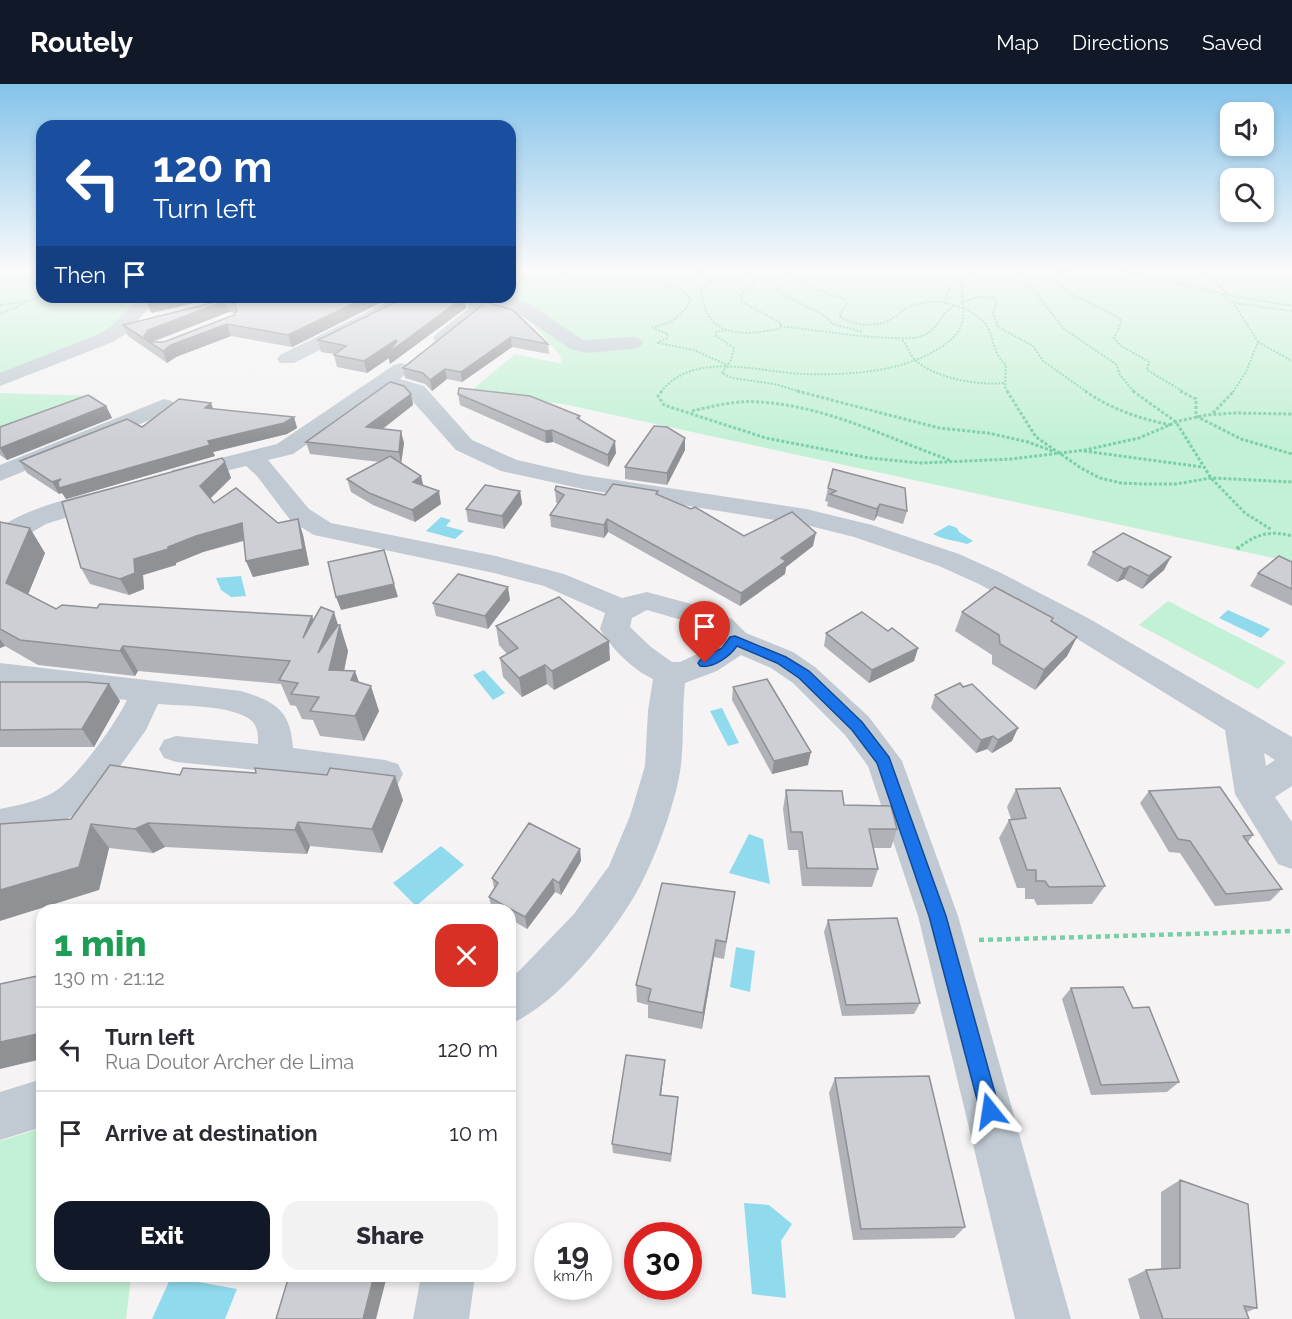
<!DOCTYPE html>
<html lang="en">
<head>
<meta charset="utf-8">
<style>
	:root { --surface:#fff; --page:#f2f2f3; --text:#2b2b33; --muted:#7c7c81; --line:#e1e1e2; --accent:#111827 }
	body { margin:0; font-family:Raleway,sans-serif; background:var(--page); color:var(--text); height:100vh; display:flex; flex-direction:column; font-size:22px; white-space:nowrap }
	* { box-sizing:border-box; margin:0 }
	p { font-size:20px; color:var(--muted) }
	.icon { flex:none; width:33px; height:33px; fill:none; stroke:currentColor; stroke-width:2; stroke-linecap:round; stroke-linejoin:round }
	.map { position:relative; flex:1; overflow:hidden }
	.sheet { position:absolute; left:36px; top:820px; width:480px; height:378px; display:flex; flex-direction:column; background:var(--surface); border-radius:18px; box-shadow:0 3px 9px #0003 }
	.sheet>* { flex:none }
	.banner { position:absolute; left:36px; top:36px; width:480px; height:183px; border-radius:18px; box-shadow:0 3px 9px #0003; background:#1a4fa0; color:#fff; overflow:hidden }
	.tools { position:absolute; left:1220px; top:18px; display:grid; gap:12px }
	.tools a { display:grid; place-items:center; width:54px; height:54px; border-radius:12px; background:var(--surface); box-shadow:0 3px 9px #0003; font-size:30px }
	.speed { position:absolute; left:534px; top:1138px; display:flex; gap:12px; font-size:30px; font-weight:700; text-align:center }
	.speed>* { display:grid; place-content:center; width:78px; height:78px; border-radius:50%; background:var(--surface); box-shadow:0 3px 9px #0003; line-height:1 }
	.speed small { font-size:15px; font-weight:400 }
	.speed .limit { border:9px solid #d22; background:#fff; color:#111 }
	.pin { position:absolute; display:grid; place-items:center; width:51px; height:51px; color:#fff; margin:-62px -26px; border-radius:50% 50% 50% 0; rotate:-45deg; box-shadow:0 0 6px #0007 }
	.pin .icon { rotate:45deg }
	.me { position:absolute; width:66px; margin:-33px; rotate:345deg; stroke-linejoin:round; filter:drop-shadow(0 0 4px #0008) }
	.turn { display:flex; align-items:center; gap:21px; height:126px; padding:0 18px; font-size:27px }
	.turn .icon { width:78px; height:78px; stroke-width:2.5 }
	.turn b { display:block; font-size:42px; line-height:51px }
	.then { display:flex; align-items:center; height:57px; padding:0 18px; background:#0003; gap:12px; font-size:22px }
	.round { display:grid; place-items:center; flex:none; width:63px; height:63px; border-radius:18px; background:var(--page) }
	.head { display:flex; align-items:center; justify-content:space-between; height:102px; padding:0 18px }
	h1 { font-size:36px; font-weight:800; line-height:45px; color:#1e9e55 }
	.action { display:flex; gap:12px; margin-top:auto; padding:12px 18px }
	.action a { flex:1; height:69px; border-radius:18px; background:var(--accent); color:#fff; font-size:24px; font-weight:800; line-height:69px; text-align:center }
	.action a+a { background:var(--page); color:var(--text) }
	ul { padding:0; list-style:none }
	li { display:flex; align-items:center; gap:18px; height:84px; padding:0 18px; border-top:2px solid var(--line) }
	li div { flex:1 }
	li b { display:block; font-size:22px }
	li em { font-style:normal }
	header { display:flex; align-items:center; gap:36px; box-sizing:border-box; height:84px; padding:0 30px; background:var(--accent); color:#fff }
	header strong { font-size:28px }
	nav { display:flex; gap:33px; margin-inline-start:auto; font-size:21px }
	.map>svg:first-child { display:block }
</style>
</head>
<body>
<header>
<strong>Routely</strong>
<nav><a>Map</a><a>Directions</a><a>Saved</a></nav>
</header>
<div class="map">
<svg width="1292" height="1235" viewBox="0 0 1292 1235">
	<rect width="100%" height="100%" fill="#f5f3f3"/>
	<!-- green -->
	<path fill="#c3f1d5" d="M0 184H42V213H138L105 251 0 292Z
		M510 184H1292V478L563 320 467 310 515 270 562 280 560 271 510 214Z
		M0 309 97 312 0 348Z
		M1168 517 1286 578 1258 605 1139 541Z
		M42 1044V1192L131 1193 126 1235H0V1057Z"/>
	<!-- water -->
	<path fill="#90daee" d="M441 433 451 436 446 442 464 447 455 455 426 447Z
		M949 441 957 444 959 448 973 457 967 460C955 456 943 456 933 450Z
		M241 492 246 512 231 513 221 506 216 494Z
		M1228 526 1270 545 1261 554 1219 534Z
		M484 586 505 609 493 616 473 591Z
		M722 624 739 659 728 662 710 627Z
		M749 750 763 755 770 800 729 789Z
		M441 762 464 781 416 822 393 799Z
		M736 863 755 867 750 908 730 903Z
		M744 1119 769 1121 792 1140 781 1157 786 1214 752 1210Z
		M171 1193 237 1205 225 1235H152Z"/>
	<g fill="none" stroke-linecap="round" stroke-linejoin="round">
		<!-- path-far3 -->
		<path stroke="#7ad0a6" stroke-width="2" stroke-dasharray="2 1.5" stroke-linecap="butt" d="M552 184 572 194 654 196 682 206 691 215C683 233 669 240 650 244
			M694 184 711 197 701 204C705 254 739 252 780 245L781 239 742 218 741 211 754 200 753 193 737 184
			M764 184 781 209 825 232 833 240 863 248
			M782 184 805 201 844 215 847 220 839 232C854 242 876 244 892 235 899 231 903 225 911 222 932 213 958 219 977 232 997 245 988 265 1006 281L1005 303 1008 308
			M1022 184 1030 202 1064 245 1116 280 1120 291 1134 308
			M1083 184 1059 188 1053 192C1069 217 1100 219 1122 237L1114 254 1120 261 1149 278 1147 286 1184 308
			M1111 184 1219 209 1234 219 1292 227
			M1199 184 1214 195 1226 210
			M1222 210 1292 222
			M945 219 948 208 961 184
			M961 219 978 213 994 214 997 220 993 229 998 243 1033 262 1043 277 1087 308
			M0 221 30 217 42 210
			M0 230 23 220
			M780 242C806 245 903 260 922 252 938 246 940 230 954 222
			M655 245 668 250 667 254 657 259
			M727 246 716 248V252L734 264 731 276 722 289 732 294 774 300 802 308
			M902 256C908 262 909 270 915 276 934 294 979 302 1004 299
			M1258 258 1292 277
			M658 259 694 266 727 281
			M661 308C693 266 758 288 803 290 846 291 895 289 933 268 943 262 955 255 960 244 967 231 961 213 962 199L971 190 984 184
			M1233 308 1246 288 1258 258 1234 220"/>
		<!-- path-far2 -->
		<path stroke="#7ad0a6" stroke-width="3" stroke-dasharray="3 2" stroke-linecap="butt" d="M662 307 658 312 664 321 766 354 869 374 921 379 1012 375 1085 366 1139 354 1179 337 1206 331 1235 329 1292 330
			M797 307 939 344 988 349 1028 358 1055 368
			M1007 307 1036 353 1081 384 1100 394 1121 399 1144 400H1176L1211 394 1292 398
			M1085 307C1111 325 1140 335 1171 341
			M1133 307 1176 338 1211 394 1245 429 1272 446
			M1180 307 1196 315V332L1241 355 1292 370
			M692 327C714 322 736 316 760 318 827 322 890 355 952 377
			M1213 329 1234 307
			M1084 367 1202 383
			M1237 465C1256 450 1269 446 1292 452"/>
		<!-- path-far1 -->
		<path stroke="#7ad0a6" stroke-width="4" stroke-dasharray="4.5 3" stroke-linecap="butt" d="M1237 465 1239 463"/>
		<!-- path -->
		<path stroke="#7ad0a6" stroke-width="4.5" stroke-dasharray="5 4" stroke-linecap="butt" d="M979 856 1292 847"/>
		<!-- minor -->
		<path fill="#c1cad2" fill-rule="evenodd" d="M510 212 533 222 583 256 633 253 640 255 643 259 640 263 633 265 587 269 570 265 519 230 492 217 489 213Z
			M397 213H420L417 217 294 279H280L277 275 280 271Z
			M461 213H483L486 217V227L450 258H436L433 254 436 250 468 225V219Z
			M401 279 408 281 411 285 400 295 424 302 472 356 517 376 583 391 806 425 872 441 959 470 999 488 1088 534 1292 653V702L1275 713 1292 738V785L1278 780 1235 710 1225 646 1066 548 979 500 939 482 854 453 806 441 583 405 501 387 456 366 408 312 387 305 293 370 268 376 309 425 331 439 496 472 564 490 622 514 647 508 706 524 732 535 746 549 793 568 815 583 869 633 902 677 958 832 1071 1235H1015L918 832 868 682 845 651 793 599 771 584 741 571 717 587 685 599C682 626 684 654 681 681 677 715 656 772 640 802 616 847 557 921 510 940V893L519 887 574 830 609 782 630 732 645 682 648 627 653 595C632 585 612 565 600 545L605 529 544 502 494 489 314 451 291 437 257 392 246 382 181 398 172 396 169 391 172 386 277 360 394 281ZM647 526 685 537 719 556 695 571 680 578H672L651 563 630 543 632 534ZM1264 669 1275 676 1266 682Z
			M164 315 172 317 175 322 172 327 0 397V381Z
			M106 405 115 408 119 413 115 418 46 440 10 461 0 463V443C31 423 70 414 106 405Z
			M0 579 241 607C274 617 291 626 293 664L385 676 398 680 403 690 398 700 385 704 275 688 176 678 164 674 159 665 164 656 176 652 258 660C258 652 258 643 252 637 235 621 181 622 158 620L146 646 98 713 81 728 40 747 0 755V725C19 721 37 718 54 708 77 694 115 641 127 616L0 601Z
			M42 995V1043L0 1056V1008Z
			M421 1192H475L469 1235H413Z"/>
		<!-- tertiary -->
		<path fill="#c1cad2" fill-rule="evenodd" d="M139 213H158L127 249 113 258 0 302V289L99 250 113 241Z"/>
	</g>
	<!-- wall -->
	<path fill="#b0b2b7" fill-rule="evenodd" d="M147 213 152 229 149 226 145 215Z
		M236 213H392L292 263 231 252 176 273 167 279 128 252 123 241ZM229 228 235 229 234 231 164 258H153Z
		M465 213 466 224 390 280 389 274 367 289 337 283 334 271V270L321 268 318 256Z
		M486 218 548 260 549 270 512 263 462 298 447 295 432 307 425 300 405 294 403 284Z
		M411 310 413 321 383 345 404 359 401 380 441 420 415 438 373 421 351 408 347 395 380 378 310 370 306 358Z
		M458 310 580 332V336L616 369 608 383 553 358 546 359 460 321Z
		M106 322 112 334 7 376 0 371V343Z
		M213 325 294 333 297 344 287 350 213 368 215 372 66 415 62 409 59 410 27 389 20 377 142 343Z
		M685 366 667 401 625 395V383Z
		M225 378 231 394 210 414 214 419 278 439 298 435 303 451 309 481 253 493 246 477 244 457 203 468 176 479V481L143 491 144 505 129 511 90 500 81 484Z
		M828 404 907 427 903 440 877 432 874 437 827 422 828 418 825 417Z
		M555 406 605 411 658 407V411L744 452 813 462 786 483 785 490 740 522 608 448 604 454 551 443 550 431 558 420 556 418Z
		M520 407 522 420 504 445 468 438 466 425Z
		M0 438 45 469 28 510 56 525 97 524 312 532 313 536 338 541 348 567 344 587 359 599 379 627 364 657 320 652 313 636 302 635 296 622 290 621 281 600 138 587 135 592 38 581 5 562 0 564Z
		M1093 468 1164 486 1142 505 1124 495 1117 498 1087 481Z
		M1292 478V522L1250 502 1258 489Z
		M510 516 488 545 436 532 433 519Z
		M962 528 1051 538 1077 553 1067 572 1035 606 992 580V571L955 547Z
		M496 542 610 576 554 606 547 600 522 613 503 593 500 574 507 570 499 561Z
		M826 549 918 564 914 577 869 599 824 562Z
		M0 598 120 617 94 663H0Z
		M733 603 808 681 772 690 732 616Z
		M935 611 1012 657 992 669 987 665 976 669 931 624Z
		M256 689 403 716 382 769 310 762 307 770 165 763 153 769 109 764 99 806 71 735 180 691Z
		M1016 705 1105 802 1092 820 1037 821 1034 815H1025V804H1017L999 754 1009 736 1011 735 1007 723Z
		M786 706 897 745 891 764H873L878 785 872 803 802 802 798 766H788L783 725Z
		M1149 707 1253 751 1248 758 1282 805 1270 817 1215 822 1180 769 1169 768 1140 719Z
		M580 765 581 777 561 811 555 808 527 845 510 835V826H495L492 825 489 813 494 804 492 794Z
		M735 808 724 875 714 873 702 945 648 934V921L637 918 636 901Z
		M828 836 920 919 914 930 842 932 824 848Z
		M1071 904 1133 924 1179 998 1167 1008 1091 1011 1062 915Z
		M665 976 661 1011 677 1023 671 1078 613 1069 612 1060Z
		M835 994 965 1143 954 1154 853 1156 829 1009Z
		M1180 1096 1257 1224 1247 1228 1249 1235H1140L1128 1195 1146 1186 1161 1185V1108Z"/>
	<!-- shaded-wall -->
	<path fill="#909195" d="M170 213H220L152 229 147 218Z
		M367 213H392L292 263 288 251Z
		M465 213 466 224 390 280 389 274 367 289 364 277 396 256 397 262Z
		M225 217 229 228 153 257 151 260 144 252 148 246Z
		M227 240 231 252 176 273 167 279 163 267 171 261Z
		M511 253 512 263 462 298 461 288Z
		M445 285 447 295 432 307 430 296Z
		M411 310 413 321 369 355 366 343Z
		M211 319 215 330 205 324Z
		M106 322 112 334 7 376 0 364Z
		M294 333 297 344 287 350 213 368 215 372 66 415 62 409 59 410 52 398 61 395 208 357Z
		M552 346 553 358 546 359 545 347Z
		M401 347 404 359 401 380 399 368Z
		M685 354V366L667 401V389Z
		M615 357 616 369 608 383V371Z
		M225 378 231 394 207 418 200 402Z
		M421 392 424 404 413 398Z
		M439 407 441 420 415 438 412 426Z
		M520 407 522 420 504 445 502 432Z
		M880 420 877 432 874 437 877 425Z
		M298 435 303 451 309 481 253 493 246 477Z
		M607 435 608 448 604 454V441Z
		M242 439 248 455 203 468 176 479V481L143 491 144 505 129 511 120 495 134 475 196 452Z
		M30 444 45 469 23 523 6 499Z
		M816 449 813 462 786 483 785 490 740 522 741 509 781 474Z
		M1171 473 1164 486 1142 505 1149 492Z
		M1130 482 1124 495 1117 498 1124 485Z
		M394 500 398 513 341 526 336 513Z
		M508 503 510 516 488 545 485 532Z
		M334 528 339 544 340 541 348 567 339 611 318 569Z
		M312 532 321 557 303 554Z
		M1077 553 1067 572 1035 606 1044 586Z
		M0 555 5 562 0 564Z
		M609 557 610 576 554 606 552 587Z
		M123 562 138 587 135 592 120 567Z
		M918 564 914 577 869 599 872 586Z
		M545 581 547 600 522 613 519 594Z
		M355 587 364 612 351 596Z
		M109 600 120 617 94 663 82 645Z
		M371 602 379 627 364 657 355 632Z
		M1018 644 1012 657 992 669 998 656Z
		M993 652 987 665 976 669 981 656Z
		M811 668 808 681 772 690 774 677Z
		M395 692 403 716 382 769 372 745Z
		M298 738 310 762 307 770 295 746Z
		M148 739 165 763 153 769 135 745Z
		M91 740 109 764 99 806 0 837V806Z
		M580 765 581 777 561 811 559 799Z
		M553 795 555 808 527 845 525 833Z
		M716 856 714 873 702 945 703 929Z
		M42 949V975L0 985V958Z
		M665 976 664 986 660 1020V1011Z
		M374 1192H387L376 1235H363Z"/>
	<!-- building -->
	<path fill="#cdcfd5" stroke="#909195" stroke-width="1.5" fill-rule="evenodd" d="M147 213H170L147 218 145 215Z
		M236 213H367L288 251 227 240 171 261 163 267 123 241ZM225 217 234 219 237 226 234 231 164 258H149L144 252 148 246Z
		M406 213H464L388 269 397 257 396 256 364 277 334 271 346 262 318 256Z
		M486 218 513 226 548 260 511 253 461 288 445 285 430 296 423 289 403 284Z
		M390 298 404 302 411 310 366 343 401 347 399 368 306 358Z
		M459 304 530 312 580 332 577 334 615 357 608 371 552 346 545 347 458 310Z
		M88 311 106 322 0 364V343Z
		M179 315 211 319 205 324 294 333 284 339 208 357 210 361 59 404 58 398 61 395 52 398 20 377 127 335 142 343Z
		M654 342 667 343 685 354 667 389 625 383Z
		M390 372 421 392 413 398 439 407 412 426 369 409 347 395Z
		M222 374 225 378 200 402 214 419 236 404 278 439 298 435 303 465 246 477 242 439 196 452 168 463V465L134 475 135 489 120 495 81 484 62 418Z
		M833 385 905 404 907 427 880 420 877 425 830 410 836 407 828 404Z
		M613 400 658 407 656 410 691 425 695 423 744 452 792 428 816 449 781 474 786 477 741 509 607 435 604 441 550 431 564 411 555 406 556 402 605 411Z
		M485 401 520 407 502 432 466 425Z
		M0 438 30 444 6 499 56 525 62 521 97 524 100 520 312 532 303 554 321 523 334 528 318 569 338 541H340L329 586 355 587 351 596 371 602 355 632 310 627 319 613 291 610 298 599 279 596 290 577 123 562 120 567 20 556 0 545Z
		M1123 449 1171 473 1149 492 1130 482 1124 485 1093 468Z
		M384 466 394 500 336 513 328 478Z
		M1279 472 1292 478V505L1258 489Z
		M458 490 508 503 485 532 433 519Z
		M995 503 1053 534 1051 537 1077 553 1044 586 1000 560 999 551 962 528Z
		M559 513 609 557 552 587 545 581 519 594 500 574 518 564 496 542Z
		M862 528 888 547 892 544 918 564 872 586 826 549Z
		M767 595 811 668 774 677 733 603Z
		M0 598H86L109 600 82 645 0 646Z
		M960 599 963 603 972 600 1018 644 998 656 993 652 981 656 935 611Z
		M110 681 180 691 183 684 256 689 255 684 327 691 330 684 395 692 372 745 298 738 295 746 148 739 135 745 91 740 79 783 0 806V740L71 735Z
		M1220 703 1253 751 1243 752 1282 805 1226 810 1190 757 1178 755 1149 707Z
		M1060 704 1105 802 1049 803 1045 797H1036V786H1027L1009 736 1026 734 1016 705Z
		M786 706 842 707 844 721 891 722 897 745H869L878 785 807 784 802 748H791Z
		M529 739 580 765 559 799 553 795 525 833 489 813 498 799 492 794Z
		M662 799 735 808 726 858 716 856 703 929 648 917 651 905 636 901Z
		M897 834 920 919 846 921 828 836Z
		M42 891V949L0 958V900Z
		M1123 903 1133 924 1149 923 1179 998 1101 1001 1071 904Z
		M626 971 665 976 660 1011 678 1013 671 1070 612 1060Z
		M929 992 965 1143 861 1145 835 994Z
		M1180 1096 1248 1120 1257 1224 1244 1222 1249 1235H1163L1146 1186 1180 1184Z
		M289 1192H374L363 1235H276Z"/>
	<!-- sky -->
	<linearGradient id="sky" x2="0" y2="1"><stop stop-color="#85c3ea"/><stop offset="0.52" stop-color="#fafafa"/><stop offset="1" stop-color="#fafafa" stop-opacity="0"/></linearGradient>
	<rect width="1292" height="357" fill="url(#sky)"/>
	<!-- route -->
	<path fill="#1a73e8" stroke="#114b97" stroke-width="1.5" d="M735 552 786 573 809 587 862 638 889 673 946 832 1000 1027 997 1034 990 1037 983 1034 980 1027 929 832 877 679 852 646 799 594 777 579 737 562C730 572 713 585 700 582L698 579 700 576 722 564 730 553Z"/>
</svg>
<div class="tools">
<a><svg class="icon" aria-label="sound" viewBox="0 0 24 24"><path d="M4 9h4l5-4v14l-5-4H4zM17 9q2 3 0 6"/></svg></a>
<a><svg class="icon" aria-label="search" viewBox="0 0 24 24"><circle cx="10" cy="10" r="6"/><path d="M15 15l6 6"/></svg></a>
</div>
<div class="speed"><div>19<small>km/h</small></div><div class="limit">30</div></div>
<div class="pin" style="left:705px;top:579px;background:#d93025"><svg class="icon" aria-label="arrive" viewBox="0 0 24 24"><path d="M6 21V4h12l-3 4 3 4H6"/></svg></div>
<svg class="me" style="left:990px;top:1027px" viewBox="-20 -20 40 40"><path d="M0-17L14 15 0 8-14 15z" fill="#1a73e8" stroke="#fff" stroke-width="4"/></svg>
<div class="banner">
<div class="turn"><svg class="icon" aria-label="left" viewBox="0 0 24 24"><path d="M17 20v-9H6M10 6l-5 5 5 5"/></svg><div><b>120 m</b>Turn left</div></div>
<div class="then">Then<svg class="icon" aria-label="arrive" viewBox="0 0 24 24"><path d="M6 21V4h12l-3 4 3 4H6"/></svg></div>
</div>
<section class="sheet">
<div class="head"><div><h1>1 min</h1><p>130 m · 21:12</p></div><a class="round" style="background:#d93025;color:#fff"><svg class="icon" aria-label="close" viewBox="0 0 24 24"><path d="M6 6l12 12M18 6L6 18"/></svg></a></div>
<ul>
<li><svg class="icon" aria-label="left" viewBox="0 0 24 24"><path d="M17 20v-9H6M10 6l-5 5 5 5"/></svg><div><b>Turn left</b><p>Rua Doutor Archer de Lima</p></div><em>120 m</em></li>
<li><svg class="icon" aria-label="arrive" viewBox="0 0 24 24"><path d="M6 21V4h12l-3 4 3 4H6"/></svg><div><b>Arrive at destination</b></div><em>10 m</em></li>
</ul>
<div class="action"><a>Exit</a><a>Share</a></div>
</section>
</div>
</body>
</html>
